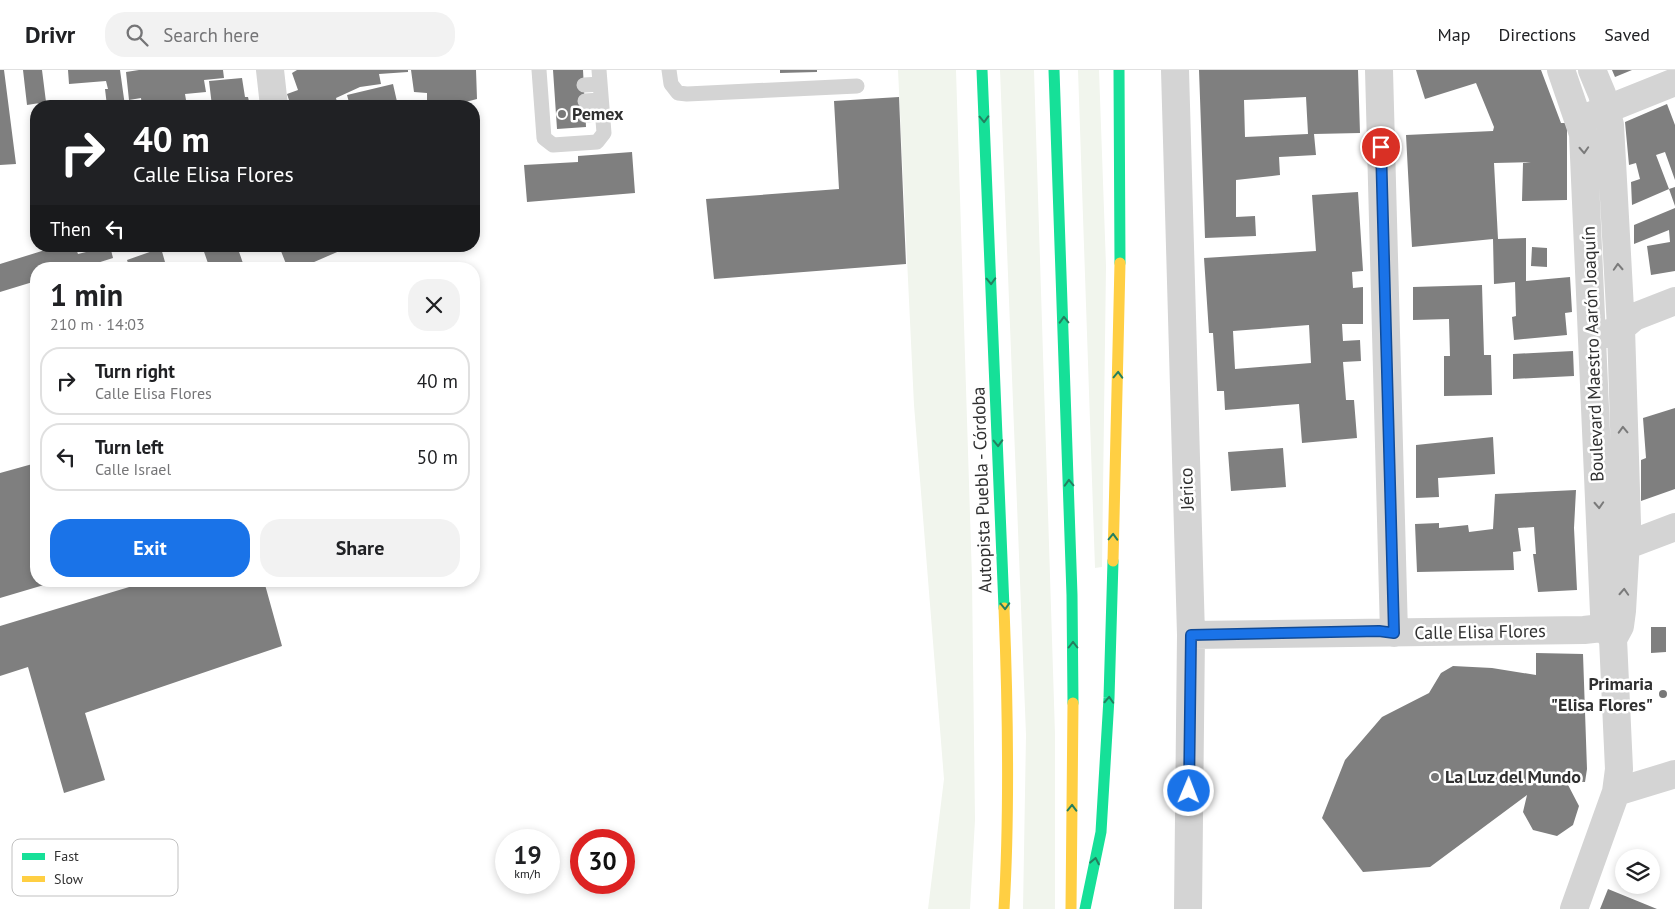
<!DOCTYPE html>
<html lang="en">
<head>
<meta charset="utf-8">
<style>
	:root { --surface:#fff; --page:#f2f2f2; --text:#202124; --muted:#757577; --line:#e0e0e0; --accent:#1a73e8 }
	body { margin:0; font-family:"PT Sans",sans-serif; background:var(--page); color:var(--text); height:100vh; display:flex; flex-direction:column; font-size:19px; white-space:nowrap }
	* { box-sizing:border-box; margin:0 }
	p { font-size:16px; color:var(--muted) }
	.icon { flex:none; width:28px; height:28px; fill:none; stroke:currentColor; stroke-width:2; stroke-linecap:round; stroke-linejoin:round }
	.map { position:relative; flex:1; overflow:hidden }
	.side { position:absolute; left:30px; top:192px; width:450px; height:325px; display:flex; flex-direction:column; background:var(--surface); border-radius:20px; box-shadow:0 2px 8px #0003 }
	.side>* { flex:none }
	.guide { position:absolute; left:30px; top:30px; width:450px; height:152px; border-radius:20px; box-shadow:0 2px 8px #0003; background:#202124; color:#fff; overflow:hidden }
	.fabs { position:absolute; left:1615px; top:779px; display:grid; gap:10px }
	.fabs a { display:grid; place-items:center; width:45px; height:45px; border-radius:50%; background:var(--surface); box-shadow:0 2px 8px #0003; font-size:25px }
	.speed { position:absolute; left:495px; top:759px; display:flex; gap:10px; font-size:25px; font-weight:700; text-align:center }
	.speed>* { display:grid; place-content:center; width:65px; height:65px; border-radius:50%; background:var(--surface); box-shadow:0 2px 8px #0003; line-height:1 }
	.speed small { font-size:12px; font-weight:400 }
	.speed .limit { border:8px solid #d22; background:#fff; color:#111 }
	.pin { position:absolute; display:grid; place-items:center; width:42px; height:42px; color:#fff; margin:-21px; border:2px solid #fff; border-radius:50%; box-shadow:0 1px 5px #0007 }
	.me { position:absolute; width:55px; margin:-28px; rotate:1deg; stroke-linejoin:round; filter:drop-shadow(0 0 4px #0008) }
	.turn { display:flex; align-items:center; gap:18px; height:105px; padding:0 20px; font-size:22px }
	.turn .icon { width:65px; height:65px; stroke-width:2.5 }
	.turn b { display:block; font-size:35px; line-height:42px }
	.then { display:flex; align-items:center; height:48px; padding:0 20px; background:#0003; gap:10px; font-size:19px }
	.round { display:grid; place-items:center; flex:none; width:52px; height:52px; border-radius:20px; background:var(--page) }
	.head { display:flex; align-items:center; justify-content:space-between; height:85px; padding:0 20px }
	h1 { font-size:30px; font-weight:600; line-height:38px }
	.cta { display:flex; gap:10px; margin-top:auto; padding:10px 20px }
	.cta a { flex:1; height:58px; border-radius:20px; background:var(--accent); color:#fff; font-size:20px; font-weight:600; line-height:58px; text-align:center }
	.cta a+a { background:var(--page); color:var(--text) }
	ul { padding:0; list-style:none }
	li { display:flex; align-items:center; gap:15px; height:68px; margin:0 10px 8px; padding:0 10px; border:2px solid var(--line); border-radius:20px }
	li div { flex:1 }
	li b { display:block; font-size:19px }
	li em { font-style:normal }
	header { display:flex; align-items:center; gap:30px; box-sizing:border-box; height:70px; padding:0 25px; background:var(--surface); border-bottom:1px solid var(--line) }
	header strong { font-size:24px }
	nav { display:flex; gap:28px; margin-inline-start:auto; font-size:18px }
	.search { width:350px; height:45px; background:var(--page); display:flex; align-items:center; gap:12px; box-sizing:border-box; padding:0 18px; border-radius:20px; color:var(--muted); font-size:19px }
	.map>svg:first-child { display:block }
</style>
</head>
<body>
<header>
<strong>Drivr</strong>
<div class="search"><svg class="icon" aria-label="search" viewBox="0 0 24 24"><circle cx="10" cy="10" r="6"/><path d="M15 15l6 6"/></svg>Search here</div>
<nav><a>Map</a><a>Directions</a><a>Saved</a></nav>
</header>
<div class="map">
<svg width="1675" height="839" viewBox="0 0 1675 839">
	<rect width="100%" height="100%" fill="#fff"/>
	<!-- green -->
	<path fill="#f1f5ed" d="M898 0H956L972 509 975 750 970 839H928L944 709 914 335Z
		M1000 0H1034L1055 664V839H1023L1026 665Z
		M1078 0H1099L1106 196 1102 497 1095 498Z"/>
	<!-- building -->
	<path fill="#7f7f7f" fill-rule="evenodd" d="M0 0H4L16 94 0 95Z
		M23 0H42L46 32 27 35Z
		M68 0H120L125 36H107L105 19H108L106 11 69 14Z
		M139 0H223L224 8 204 10 206 22 185 24 187 36H142L141 28 129 30 126 2Z
		M297 0H408V2L379 4 381 14 360 17 336 28 337 32 327 36H291L287 24 298 20 292 3Z
		M411 0H476L477 29 450 36H427V23L414 22Z
		M553 0H583L586 57 557 59Z
		M780 0H817V2L780 3Z
		M1199 0H1358L1360 63 1314 64 1316 85 1279 87 1280 105 1236 110V147L1255 146 1256 166 1205 168ZM1306 27 1308 64 1245 67 1244 30Z
		M1416 0H1541L1561 53H1567V130L1522 131 1523 93 1531 92 1494 93 1498 169 1526 168V211L1570 207 1572 242 1565 243 1567 265 1514 270 1512 247 1516 246 1515 212 1494 214 1493 169 1412 177 1406 65 1493 61 1494 57 1476 13 1425 29Z
		M1612 0H1632L1615 7Z
		M242 8 245 27H248L250 36H212L209 11Z
		M393 14 398 36H350L347 25Z
		M899 27 906 194 714 209 706 129 839 119 834 31Z
		M1667 34 1675 55V110L1665 82 1656 85 1669 119 1632 135 1631 112 1640 109 1636 93 1629 95 1625 52Z
		M632 82 635 123 527 132 524 95 578 92V86Z
		M1675 117V136L1669 119Z
		M1358 122 1363 201 1352 202 1353 218 1363 217V254H1342L1343 271 1360 270 1361 291 1343 292 1346 330H1354L1357 368 1302 373 1299 334 1225 340 1224 321H1217L1213 263H1209L1204 188 1316 181 1312 125ZM1309 255 1311 293 1235 299 1233 261Z
		M1675 138V201L1651 205 1647 176 1670 172 1669 160 1634 174V155Z
		M58 176H75L78 184 110 176 113 188 78 199H36V211L0 222V194Z
		M202 176H237L245 199H210Z
		M279 176H351L298 199H288Z
		M1532 177 1547 178V197L1531 196Z
		M161 178 167 199H130L127 190Z
		M1482 215 1484 285H1491L1492 325 1444 326V286H1450L1449 249 1413 250V217Z
		M1573 281 1574 306 1513 309V284Z
		M1675 338V419L1641 431V390L1646 388 1643 348Z
		M1493 367 1495 404 1438 408 1439 427 1416 428V375Z
		M1283 378 1286 417 1231 421 1228 382Z
		M36 393V511L54 512 0 528V403Z
		M1576 420 1574 458 1577 520 1538 522 1533 484H1536L1534 457 1518 458 1521 481 1513 482 1514 500 1417 502 1415 454 1439 453V458L1468 455 1469 462 1493 459 1495 424Z
		M149 511H264L282 576 85 643 105 710 64 723 28 597 0 606V556Z
		M1651 557H1666V582L1651 583Z
		M1536 583 1583 584 1587 699 1585 712 1566 711 1579 736 1573 755 1557 766 1533 760 1523 742 1527 725 1430 797 1363 802 1322 748 1345 690 1382 647 1429 623 1441 603 1453 596 1492 598 1536 605Z
		M1608 819 1657 839H1600Z"/>
	<g fill="none" stroke-linecap="round" stroke-linejoin="round">
		<!-- lane -->
		<path stroke="#d4d4d4" stroke-width="15" d="M539 0 544 68 553 75 597 72 604 63 599 0
			M669 0 671 14 678 23 687 24 857 16
			M584 15 600 14
			M585 31 601 30
			M585 45 602 44"/>
		<!-- street -->
		<path stroke="#d4d4d4" stroke-width="28" d="M270 0 274 36
			M1175 0 1191 565 1188 839
			M1379 0 1394 563
			M1561 0 1583 64 1604 543 1605 558 1613 569
			M1590 46 1675 12
			M1607 264 1621 258 1634 247 1675 231
			M1612 481 1675 457
			M1191 565 1584 560 1620 556
			M1616 722 1675 704
			M1574 839 1616 722 1619 699 1613 569 1620 556 1622 541 1627 453 1621 258 1610 55 1602 24 1592 0"/>
		<!-- fast -->
		<path stroke="#16e098" stroke-width="11" d="M982 0 1004 538
			M1054 0 1072 525 1073 633
			M1119 0 1120 193
			M1085 839 1101 762 1109 628 1113 491"/>
		<!-- slow -->
		<path stroke="#ffcf43" stroke-width="11" d="M1113 491 1120 193
			M1004 538C1008 639 1010 738 1004 839
			M1071 839 1073 633"/>
	</g>
	<!-- one-way arrows -->
	<defs><path id="oneway-chevron" d="M-2-3.5L2.5 0L-2 3.5" fill="none" stroke-width="1.6" stroke-linecap="round" stroke-linejoin="round" transform="scale(1.25)"/></defs>
	<g stroke="#247f5f">
		<use href="#oneway-chevron" transform="translate(984 49) rotate(88)"/>
		<use href="#oneway-chevron" transform="translate(991 211) rotate(88)"/>
		<use href="#oneway-chevron" transform="translate(1064 250) rotate(-92)"/>
		<use href="#oneway-chevron" transform="translate(1118 305) rotate(-88)"/>
		<use href="#oneway-chevron" transform="translate(998 373) rotate(88)"/>
		<use href="#oneway-chevron" transform="translate(1069 413) rotate(-92)"/>
		<use href="#oneway-chevron" transform="translate(1113 467) rotate(-88)"/>
		<use href="#oneway-chevron" transform="translate(1005 536) rotate(88)"/>
		<use href="#oneway-chevron" transform="translate(1073 575) rotate(-90)"/>
		<use href="#oneway-chevron" transform="translate(1109 630) rotate(-87)"/>
		<use href="#oneway-chevron" transform="translate(1072 738) rotate(-89)"/>
		<use href="#oneway-chevron" transform="translate(1095 791) rotate(-79)"/>
	</g>
	<g stroke="#7a7a7a">
		<use href="#oneway-chevron" transform="translate(1584 80) rotate(87)"/>
		<use href="#oneway-chevron" transform="translate(1618 197) rotate(-93)"/>
		<use href="#oneway-chevron" transform="translate(1623 360) rotate(-92)"/>
		<use href="#oneway-chevron" transform="translate(1599 435) rotate(87)"/>
		<use href="#oneway-chevron" transform="translate(1624 522) rotate(-87)"/>
	</g>
	<g fill="none" stroke-linecap="round" stroke-linejoin="round">
		<defs>
			<path id="route" d="M1189 721 1191 565 1379 561 1394 563 1381 77"/>
		</defs>
		<!-- route casing -->
		<use href="#route" stroke="#114b97" stroke-width="12"/>
		<!-- route -->
		<use href="#route" stroke="#1a73e8" stroke-width="9"/>
	</g>
	<!-- markers -->
	<g fill="#787878" stroke="#fff" stroke-width="2">
		<circle cx="562" cy="44" r="5"/>
		<circle cx="1663" cy="624" r="5"/>
		<circle cx="1435" cy="707" r="5"/>
	</g>
	<g text-anchor="middle" stroke-width="5" stroke-linejoin="round" paint-order="stroke">
		<!-- poi labels -->
		<g font-size="18" font-weight="bold" fill="#303030" stroke="#fff" text-anchor="start">
			<text x="572" y="50">Pemex</text>
			<text x="1653" y="620" text-anchor="end">Primaria<tspan x="1653" dy="21">"Elisa Flores"</tspan></text>
			<text x="1445" y="713">La Luz del Mundo</text>
		</g>
		<!-- street labels -->
		<g font-size="18" fill="#303030" stroke="#fff">
			<text transform="translate(1593 284) rotate(-92)" y="6">Boulevard Maestro Aarón Joaquín</text>
			<text transform="translate(1187 419) rotate(-92)" y="6">Jérico</text>
			<text transform="translate(982 420) rotate(-92)" y="6">Autopista Puebla - Córdoba</text>
			<text transform="translate(1480 562) rotate(-1)" y="6">Calle Elisa Flores</text>
		</g>
	</g>
	<!-- legend -->
	<rect x="12" y="769" width="166" height="57" rx="8" fill="#fff" stroke="#c1c1c1" stroke-width="1"/>
	<rect x="22" y="783" width="23" height="7" fill="#16e098"/>
	<rect x="22" y="806" width="23" height="6" fill="#ffcf43"/>
	<g font-size="14" fill="#303030">
		<text x="54" y="791">Fast</text>
		<text x="54" y="814">Slow</text>
	</g>
</svg>
<div class="fabs">
<a><svg class="icon" aria-label="layers" viewBox="0 0 24 24"><path d="M12 4l9 5-9 5-9-5zM3 14l9 5 9-5"/></svg></a>
</div>
<div class="speed"><div>19<small>km/h</small></div><div class="limit">30</div></div>
<div class="pin" style="left:1381px;top:77px;background:#d93025"><svg class="icon" aria-label="arrive" viewBox="0 0 24 24"><path d="M6 21V4h12l-3 4 3 4H6"/></svg></div>
<svg class="me" style="left:1189px;top:721px" viewBox="-20 -20 40 40"><circle r="17" fill="#1a73e8" stroke="#fff" stroke-width="3"/><path d="M0-11L8 9 0 5-8 9z" fill="#fff"/></svg>
<div class="guide">
<div class="turn"><svg class="icon" aria-label="right" viewBox="0 0 24 24"><path d="M7 20v-9h11M14 6l5 5-5 5"/></svg><div><b>40 m</b>Calle Elisa Flores</div></div>
<div class="then">Then<svg class="icon" aria-label="left" viewBox="0 0 24 24"><path d="M17 20v-9H6M10 6l-5 5 5 5"/></svg></div>
</div>
<section class="side">
<div class="head"><div><h1>1 min</h1><p>210 m · 14:03</p></div><a class="round"><svg class="icon" aria-label="close" viewBox="0 0 24 24"><path d="M6 6l12 12M18 6L6 18"/></svg></a></div>
<ul>
<li><svg class="icon" aria-label="right" viewBox="0 0 24 24"><path d="M7 20v-9h11M14 6l5 5-5 5"/></svg><div><b>Turn right</b><p>Calle Elisa Flores</p></div><em>40 m</em></li>
<li><svg class="icon" aria-label="left" viewBox="0 0 24 24"><path d="M17 20v-9H6M10 6l-5 5 5 5"/></svg><div><b>Turn left</b><p>Calle Israel</p></div><em>50 m</em></li>
</ul>
<div class="cta"><a>Exit</a><a>Share</a></div>
</section>
</div>
</body>
</html>
